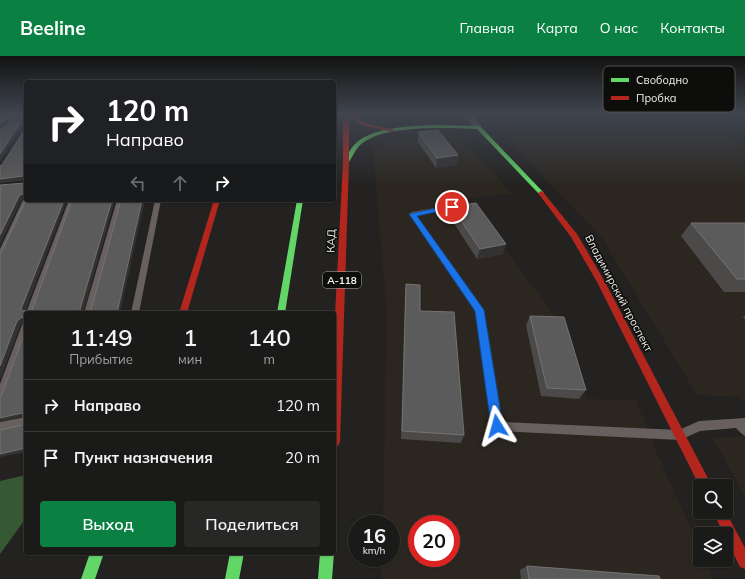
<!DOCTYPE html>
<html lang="ru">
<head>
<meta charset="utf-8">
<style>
	:root { --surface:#1a1a19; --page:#272726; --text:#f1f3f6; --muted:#9fa1a2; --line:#383838; --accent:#0b8043 }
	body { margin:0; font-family:Mulish,sans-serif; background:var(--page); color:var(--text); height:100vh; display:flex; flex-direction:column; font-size:15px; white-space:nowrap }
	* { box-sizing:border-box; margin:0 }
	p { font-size:13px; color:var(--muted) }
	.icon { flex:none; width:22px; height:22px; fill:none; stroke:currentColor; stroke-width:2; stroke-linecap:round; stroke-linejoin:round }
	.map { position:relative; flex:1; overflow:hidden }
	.drawer { position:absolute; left:24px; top:255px; width:312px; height:244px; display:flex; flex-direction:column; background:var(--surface); border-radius:4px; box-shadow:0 1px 3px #0004,0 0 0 1px var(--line) }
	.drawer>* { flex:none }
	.top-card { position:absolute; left:24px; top:24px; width:312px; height:122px; border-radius:4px; box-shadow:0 1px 3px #0004,0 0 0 1px var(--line); background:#202124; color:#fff; overflow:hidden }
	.controls { position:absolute; left:693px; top:423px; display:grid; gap:8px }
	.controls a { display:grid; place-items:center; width:40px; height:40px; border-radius:4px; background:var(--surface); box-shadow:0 1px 3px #0004,0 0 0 1px var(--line); font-size:20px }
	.speed { position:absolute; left:348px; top:459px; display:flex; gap:8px; font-size:20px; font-weight:700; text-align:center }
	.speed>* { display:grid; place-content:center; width:52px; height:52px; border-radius:50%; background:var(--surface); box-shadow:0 1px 3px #0004,0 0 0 1px var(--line); line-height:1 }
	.speed small { font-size:10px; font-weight:400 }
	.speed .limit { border:6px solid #d22; background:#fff; color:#111 }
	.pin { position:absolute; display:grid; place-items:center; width:34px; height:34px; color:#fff; margin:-17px; border:2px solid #fff; border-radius:50%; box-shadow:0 1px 4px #0007 }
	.me { position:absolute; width:44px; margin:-22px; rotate:352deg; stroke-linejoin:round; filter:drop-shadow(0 0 3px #0008) }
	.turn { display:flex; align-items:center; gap:14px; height:84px; padding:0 16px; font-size:18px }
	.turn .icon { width:52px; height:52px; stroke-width:2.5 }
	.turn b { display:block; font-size:28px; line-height:34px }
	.lanes { display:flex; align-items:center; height:38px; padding:0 16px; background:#0003; justify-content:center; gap:20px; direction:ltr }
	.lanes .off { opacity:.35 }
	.eta { display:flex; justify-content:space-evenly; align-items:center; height:68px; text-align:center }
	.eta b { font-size:24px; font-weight:600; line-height:28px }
	.action { display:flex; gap:8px; margin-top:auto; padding:8px 16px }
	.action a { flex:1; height:46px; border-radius:4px; background:var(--accent); color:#fff; font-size:16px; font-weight:600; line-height:46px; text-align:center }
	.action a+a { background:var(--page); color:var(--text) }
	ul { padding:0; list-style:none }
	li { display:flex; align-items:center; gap:12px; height:52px; padding:0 16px; border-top:1px solid var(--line) }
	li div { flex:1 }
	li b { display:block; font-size:15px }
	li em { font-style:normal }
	header { display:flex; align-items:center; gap:24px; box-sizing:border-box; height:56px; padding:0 20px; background:var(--accent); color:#fff }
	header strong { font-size:19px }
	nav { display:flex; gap:22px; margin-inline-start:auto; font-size:14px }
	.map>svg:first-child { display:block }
</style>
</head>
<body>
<header>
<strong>Beeline</strong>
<nav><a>Главная</a><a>Карта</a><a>О нас</a><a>Контакты</a></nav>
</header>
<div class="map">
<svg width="745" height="523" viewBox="0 0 745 523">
	<rect width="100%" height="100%" fill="#232221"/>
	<!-- built -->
	<path fill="#2b2720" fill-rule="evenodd" d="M541 61 701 64 716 66 745 91V348L740 341 697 339 602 182 494 69Z
		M462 80 511 137 468 143 561 269 587 343 636 344 656 395 700 493V504H705L713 523H382V502H391V468H383L387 256 373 93 381 86 390 83ZM417 468H451V502H417Z
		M745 380V440L713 382Z"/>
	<!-- forest -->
	<path fill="#365832" d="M26 419V462L0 498V425Z"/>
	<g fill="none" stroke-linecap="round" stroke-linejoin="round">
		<!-- lane -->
		<path fill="#68605e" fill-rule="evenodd" d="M26 66V68L12 69 0 78V75L9 67Z
			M26 142V144H29L3 200 0 202V193L23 144Z
			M69 144H75L34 257H26Z
			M117 144H123L92 257H84Z
			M155 144H161L139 257H131Z
			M452 149 454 150V152L416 159 484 254 501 366 679 374 699 365 745 362V380L742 378 736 372 700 375 680 384 497 375 494 373 476 255 409 158 412 156Z
			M26 266V281L5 341 3 344 0 345V328L22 269 23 267Z
			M26 361V371L0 376V366Z"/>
		<!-- street -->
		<path fill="#68605e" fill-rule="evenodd" d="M461 57H470L481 69V73H475Z"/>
		<!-- fast -->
		<path fill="#63d668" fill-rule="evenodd" d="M433 69 480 70 544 137 543 138H539L477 73C445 72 384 68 360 89 355 94 352 102 348 107L343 106C347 100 350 93 355 88 372 71 410 70 433 69Z
			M297 144H303L285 257H277Z
			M90 497H104L95 523H81Z
			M230 497H244L239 523H225Z
			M320 497H334L332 523H318Z"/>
		<!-- jam -->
		<path fill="#b3261e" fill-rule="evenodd" d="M343 57H353L365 67 395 74 392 76 361 69 349 59V106L340 386 338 390 334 391V278L343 106Z
			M541 135 543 136 577 178 605 226 712 430 700 431 597 226 571 181 538 137Z
			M214 144H220L187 257H179Z
			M713 456H726L745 492V513L740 511 726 483V478H724Z"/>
	</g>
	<!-- wall -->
	<path fill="#4b4a49" d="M0 57H26V141L22 143 25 127 24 124 0 127V110L2 109 25 73V65L9 66Z
		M418 76 458 99 456 109 436 112 418 86Z
		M452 151 506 188 502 198 477 203 450 161Z
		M691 167H745V236H724L681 180Z
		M406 228 420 255 464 379 461 387 401 383 405 238Z
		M745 259V264L743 261Z
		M530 260 586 334 579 343 541 340 526 269Z
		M527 510 660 523H521L520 514Z"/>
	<!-- shaded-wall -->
	<path fill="#333232" d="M7 62 9 66 0 73V68Z
		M20 67 22 70 0 105V98Z
		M458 99 456 109 436 112 437 102Z
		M23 120 26 124 0 127V123Z
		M24 137 26 141 22 143 0 189V179L19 140Z
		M64 144H67L25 256 21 253Z
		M112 144H115L83 257 80 253Z
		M142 144H145L120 257H117Z
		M506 188 502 198 477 203 480 193Z
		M22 261 26 265 21 268 0 324V310L17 265Z
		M22 357 26 360 0 366V362Z
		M26 392V396L0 401V398Z"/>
	<!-- building -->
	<path fill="#5c5b5b" stroke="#747372" d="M0 57H26V139L24 137 19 140 0 179V129L25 127 23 120 0 123V110L2 109 25 73V62H7L0 68Z
		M10 67H20L0 98V74Z
		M438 74 458 99 437 102 418 76Z
		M26 144H64L21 253 23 255 32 254 72 144H112L80 253 81 255 91 254 121 144H142L117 257H26V392L0 398V374L23 369V358L22 357 0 362V341L2 338 24 278V263L22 261 17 265 0 310V198L1 197Z
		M476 147 506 188 480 193 452 151Z
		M691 167H745V223H737Z
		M406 228 420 229V255L454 256 464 379 402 375Z
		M530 260 564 261 586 334 547 332Z
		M527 510 659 520 660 523H529Z"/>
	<!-- sky -->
	<linearGradient id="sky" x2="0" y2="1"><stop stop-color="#131312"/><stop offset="0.44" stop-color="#3f444e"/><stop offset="1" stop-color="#3f444e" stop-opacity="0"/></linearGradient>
	<rect width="745" height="130" fill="url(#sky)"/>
	<!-- route -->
	<path fill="#1a73e8" stroke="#114b97" d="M452 149 454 150V152L417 160 484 254 503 370 501 374 497 375 493 374 491 370 475 255 409 158Z"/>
	<g text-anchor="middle" stroke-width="3" stroke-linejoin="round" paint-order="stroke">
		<!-- shield labels -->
		<rect fill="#0d0d0b" stroke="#adacaa" stroke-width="1" x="323" y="216" width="38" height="16" rx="3"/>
		<g font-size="10" font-weight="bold" fill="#f1f0ee">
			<text x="342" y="228">А-118</text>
		</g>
		<!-- street labels -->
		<g font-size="11" fill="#f1f0ee" stroke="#0d0d0b">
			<text transform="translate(331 185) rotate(-88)" y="4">КАД</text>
			<text transform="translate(619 237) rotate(62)" y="4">Владимирский проспект</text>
		</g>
	</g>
	<!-- legend -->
	<rect x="603" y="10" width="132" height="46" rx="6" fill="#0d0d0b" stroke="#51514f" stroke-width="1"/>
	<rect x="611" y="22" width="18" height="4" fill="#63d668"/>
	<rect x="611" y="40" width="18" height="4" fill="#b3261e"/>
	<g font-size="11" fill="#f1f0ee">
		<text x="636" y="28">Свободно</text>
		<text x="636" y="46">Пробка</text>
	</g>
</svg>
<div class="controls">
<a><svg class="icon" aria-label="search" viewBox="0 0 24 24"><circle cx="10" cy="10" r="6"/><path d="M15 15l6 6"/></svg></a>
<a><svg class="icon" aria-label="layers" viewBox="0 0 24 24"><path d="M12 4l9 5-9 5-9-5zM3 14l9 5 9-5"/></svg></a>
</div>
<div class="speed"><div>16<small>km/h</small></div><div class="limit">20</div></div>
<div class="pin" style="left:452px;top:151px;background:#d93025"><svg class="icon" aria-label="arrive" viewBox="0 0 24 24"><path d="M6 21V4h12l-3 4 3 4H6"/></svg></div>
<svg class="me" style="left:497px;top:370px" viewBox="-20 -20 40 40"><path d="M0-17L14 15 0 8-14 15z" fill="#1a73e8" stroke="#fff" stroke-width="4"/></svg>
<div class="top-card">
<div class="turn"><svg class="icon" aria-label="right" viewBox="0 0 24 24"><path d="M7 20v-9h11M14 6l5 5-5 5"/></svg><div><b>120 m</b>Направо</div></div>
<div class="lanes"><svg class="icon off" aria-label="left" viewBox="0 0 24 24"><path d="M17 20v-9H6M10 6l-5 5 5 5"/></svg><svg class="icon off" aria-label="ahead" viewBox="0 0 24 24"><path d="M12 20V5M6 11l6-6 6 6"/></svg><svg class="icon" aria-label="right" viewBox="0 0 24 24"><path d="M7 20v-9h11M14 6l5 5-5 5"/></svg></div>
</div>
<section class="drawer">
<div class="eta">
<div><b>11:49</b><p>Прибытие</p></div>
<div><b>1</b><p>мин</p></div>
<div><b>140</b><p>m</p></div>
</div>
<ul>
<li><svg class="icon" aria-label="right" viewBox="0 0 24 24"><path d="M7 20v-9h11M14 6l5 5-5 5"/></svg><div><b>Направо</b></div><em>120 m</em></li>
<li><svg class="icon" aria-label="arrive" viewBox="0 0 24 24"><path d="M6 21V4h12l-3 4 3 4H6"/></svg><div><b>Пункт назначения</b></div><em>20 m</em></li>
</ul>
<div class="action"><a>Выход</a><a>Поделиться</a></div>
</section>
</div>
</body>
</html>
